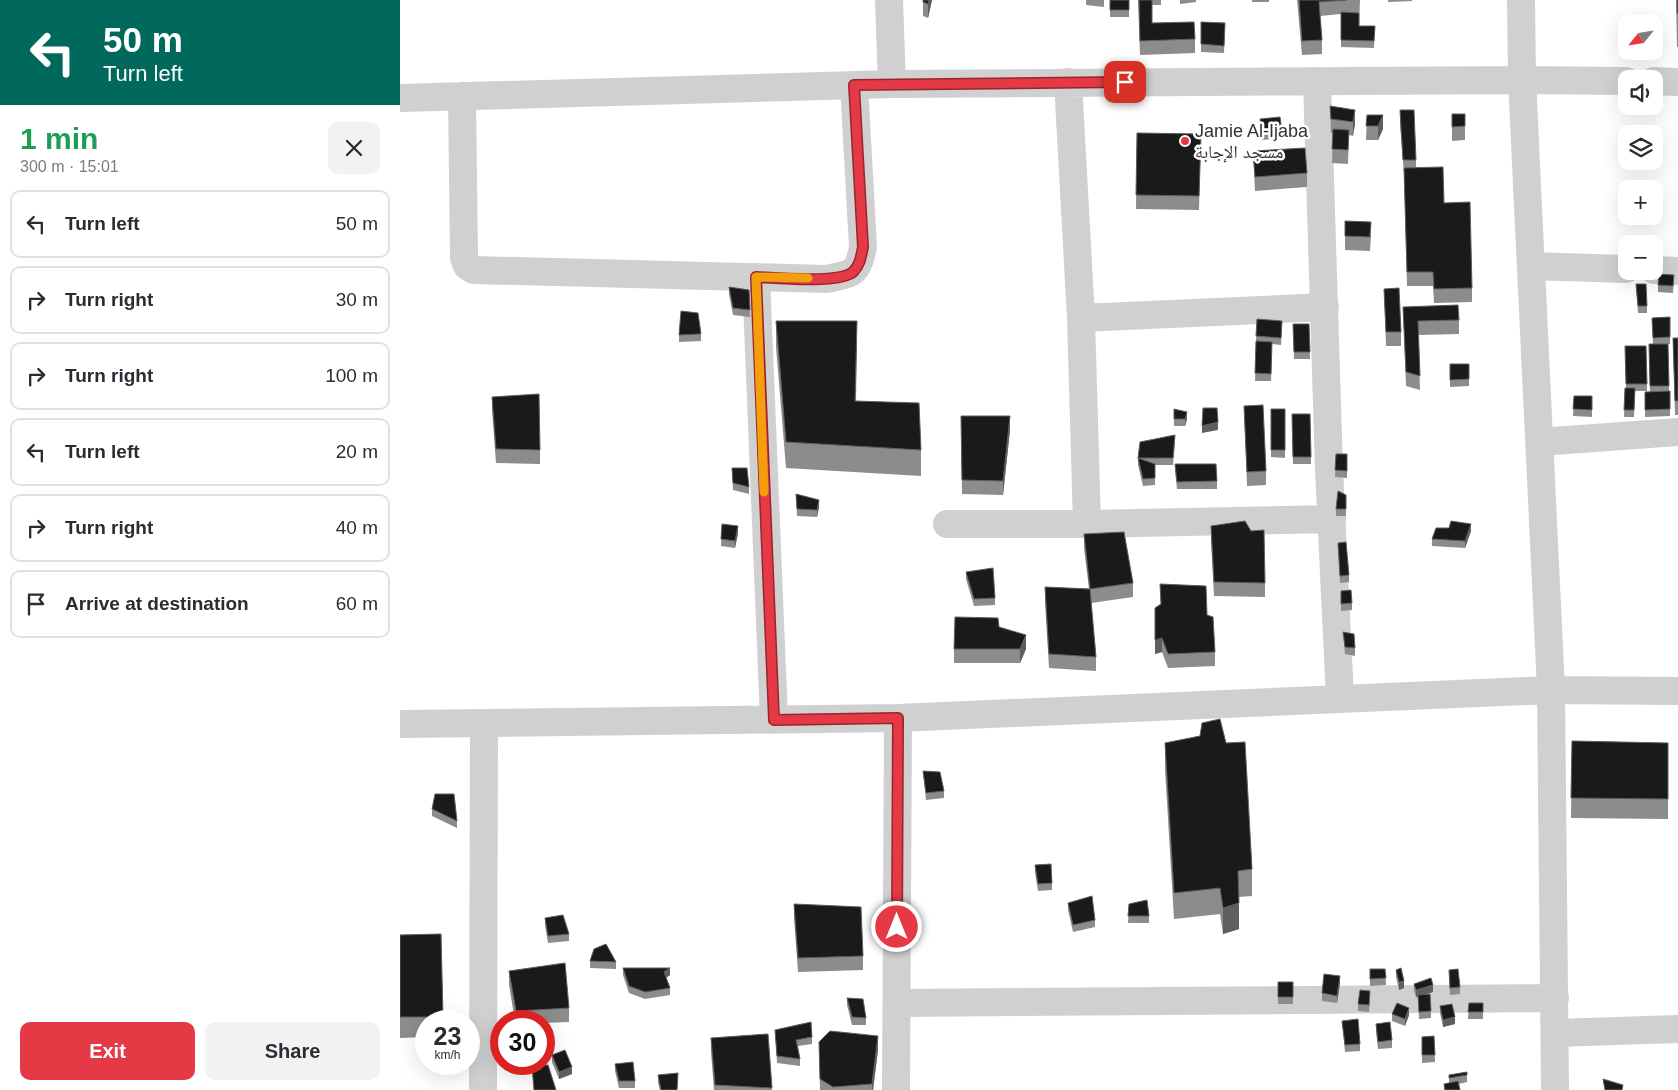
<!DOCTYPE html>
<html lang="en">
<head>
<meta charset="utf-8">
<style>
	:root { --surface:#fff; --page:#f2f2f3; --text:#2b2b33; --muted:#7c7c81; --line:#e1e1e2; --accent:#e63946 }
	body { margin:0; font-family:Helvetica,"Noto Naskh Arabic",sans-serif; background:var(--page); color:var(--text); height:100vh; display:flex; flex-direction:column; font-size:19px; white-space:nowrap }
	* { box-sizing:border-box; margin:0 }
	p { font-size:16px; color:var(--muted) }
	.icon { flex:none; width:28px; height:28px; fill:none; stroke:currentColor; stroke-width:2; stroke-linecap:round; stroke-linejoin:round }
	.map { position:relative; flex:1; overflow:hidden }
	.drawer { display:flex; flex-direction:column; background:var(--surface); width:400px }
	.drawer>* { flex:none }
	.guide { background:#00695c; color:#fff; overflow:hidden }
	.needle { width:32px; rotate:240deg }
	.buttons { position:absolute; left:1218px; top:15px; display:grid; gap:10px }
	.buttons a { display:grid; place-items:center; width:45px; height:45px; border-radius:10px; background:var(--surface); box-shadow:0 5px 20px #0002; font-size:25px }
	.speed { position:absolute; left:15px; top:1010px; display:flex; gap:10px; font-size:25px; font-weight:700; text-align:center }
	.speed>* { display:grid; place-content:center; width:65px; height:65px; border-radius:50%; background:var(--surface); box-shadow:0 5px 20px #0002; line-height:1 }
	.speed small { font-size:12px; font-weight:400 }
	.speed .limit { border:8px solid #d22; background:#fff; color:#111 }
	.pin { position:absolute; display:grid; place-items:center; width:42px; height:42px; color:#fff; margin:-21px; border-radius:10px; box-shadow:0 2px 8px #0006 }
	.me { position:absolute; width:55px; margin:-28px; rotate:0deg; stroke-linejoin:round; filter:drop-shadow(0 0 4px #0008) }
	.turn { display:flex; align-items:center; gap:18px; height:105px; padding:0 20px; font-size:22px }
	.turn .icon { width:65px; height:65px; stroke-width:2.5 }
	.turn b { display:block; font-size:35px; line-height:42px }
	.round { display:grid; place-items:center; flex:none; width:52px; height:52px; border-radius:10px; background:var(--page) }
	.summary { display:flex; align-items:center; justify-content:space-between; height:85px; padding:0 20px }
	h1 { font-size:30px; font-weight:600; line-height:38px; color:#1e9e55 }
	.button { display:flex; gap:10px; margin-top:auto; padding:10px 20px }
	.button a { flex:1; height:58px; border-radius:10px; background:var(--accent); color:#fff; font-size:20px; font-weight:600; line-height:58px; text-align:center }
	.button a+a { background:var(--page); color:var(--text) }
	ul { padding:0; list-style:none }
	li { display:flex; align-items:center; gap:15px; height:68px; margin:0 10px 8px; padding:0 10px; border:2px solid var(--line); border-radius:10px }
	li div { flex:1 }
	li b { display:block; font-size:19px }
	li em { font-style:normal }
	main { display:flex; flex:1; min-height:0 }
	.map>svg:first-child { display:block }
</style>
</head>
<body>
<main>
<section class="drawer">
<div class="guide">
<div class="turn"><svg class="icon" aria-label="left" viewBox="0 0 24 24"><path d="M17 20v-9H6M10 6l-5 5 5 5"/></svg><div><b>50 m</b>Turn left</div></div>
</div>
<div class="summary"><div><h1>1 min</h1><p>300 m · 15:01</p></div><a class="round"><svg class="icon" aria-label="close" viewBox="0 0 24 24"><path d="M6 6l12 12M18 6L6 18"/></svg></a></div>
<ul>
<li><svg class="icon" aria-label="left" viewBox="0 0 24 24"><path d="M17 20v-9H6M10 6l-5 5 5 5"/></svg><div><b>Turn left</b></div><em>50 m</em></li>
<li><svg class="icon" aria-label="right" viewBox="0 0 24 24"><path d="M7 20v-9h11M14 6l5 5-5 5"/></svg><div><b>Turn right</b></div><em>30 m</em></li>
<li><svg class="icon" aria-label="right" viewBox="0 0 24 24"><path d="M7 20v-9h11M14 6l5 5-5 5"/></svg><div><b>Turn right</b></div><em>100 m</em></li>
<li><svg class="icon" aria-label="left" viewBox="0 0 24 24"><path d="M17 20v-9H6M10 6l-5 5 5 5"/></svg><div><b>Turn left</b></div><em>20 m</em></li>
<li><svg class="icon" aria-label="right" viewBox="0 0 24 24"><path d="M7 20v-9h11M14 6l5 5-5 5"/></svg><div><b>Turn right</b></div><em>40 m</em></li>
<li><svg class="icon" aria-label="arrive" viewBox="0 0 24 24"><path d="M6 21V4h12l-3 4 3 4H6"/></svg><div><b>Arrive at destination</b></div><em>60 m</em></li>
</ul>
<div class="button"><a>Exit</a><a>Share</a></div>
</section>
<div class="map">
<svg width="1278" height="1090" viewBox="0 0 1278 1090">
	<rect width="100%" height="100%" fill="#fff"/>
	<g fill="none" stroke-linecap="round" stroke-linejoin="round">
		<!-- minor -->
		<path stroke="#d0d0d0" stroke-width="28" d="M489 0 492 84
			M1121 0 1122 80 1151 690 1155 1090
			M917 81 929 469 940 699
			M1254 81 1278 82
			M668 82 681 318 687 524
			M62 96 64 258 67 266 74 270 427 279C452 273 458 275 463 247L454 85
			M0 98 492 84 1122 80 1226 81
			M1131 266 1226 269
			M1254 270 1278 271
			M356 277 374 720
			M681 318 925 307
			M1139 442 1278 432
			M547 524H687L932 519
			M0 724 498 718 1151 690 1278 691
			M497 1003 1155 998
			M1155 1033 1278 1029
			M83 1090 84 723
			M496 1090 498 718"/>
	</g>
	<!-- wall -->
	<path fill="#8c8c8c" d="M523 0H532L528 18 523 16Z
		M686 0H704V7L686 5Z
		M710 0H729V17H710Z
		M738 0H761V5H752V23L795 39V53L740 55Z
		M780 0H796V2L780 4Z
		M852 0H869V2H852Z
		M897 0H960L959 26H975L974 48 941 47V14L920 16 922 40V54L902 55Z
		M988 0H1012V1L988 2Z
		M1276 0H1278V47H1277Z
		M801 22 825 23 824 53 801 52Z
		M930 106 955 124 953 136 949 135 948 164 932 163 933 133H931Z
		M1000 110 1016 160V168L1044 203 1072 288V302L1034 303 1033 286H1007L1004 174 1000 124Z
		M1052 114H1065V140L1052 141Z
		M967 115 983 129 978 140H966Z
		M860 119 882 131V138L862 140 860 126Z
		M737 133 801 134 799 210 736 209Z
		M853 151 907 173V187L855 191Z
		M945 221 971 236 970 251 945 250Z
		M1274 275 1273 293 1258 292V285Z
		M1236 284 1247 306V313H1238Z
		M329 287 349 290 350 317 333 315 329 294Z
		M984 289 1001 332V346H986Z
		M1003 307 1059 320V334L1018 335 1020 390 1006 386Z
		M1270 317V344H1268L1269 391H1270V416L1245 417V392H1250L1249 344H1253L1252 318Z
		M857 319 882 328 881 345 872 344 871 381H855L856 341Z
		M376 321 457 347 456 401 521 450V476L386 468 376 347Z
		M893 324H909L910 359H894Z
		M301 334V341L279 342V335Z
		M1273 338H1278V415H1275Z
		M1225 346H1246L1247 391H1235L1234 417H1224L1225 388H1226Z
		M1050 364H1069V386L1050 387Z
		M1174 396H1192V417L1173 416Z
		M92 397 140 450V464L96 463 92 410Z
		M844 406 866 471V485L847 486Z
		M774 409 787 419 785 426H774Z
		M871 409H885V458L871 457Z
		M892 414H910L911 464H893Z
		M561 416 610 430 603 495 562 494Z
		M775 442 773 465H755V485L743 486 738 465V458Z
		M936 454H947V478L935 477Z
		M775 464 817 481V489H777L775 471Z
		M332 468 349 487V494L333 490Z
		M396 494 419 507 417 517 397 516Z
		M936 509H946V516H936Z
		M322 524 338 533 335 548 321 546Z
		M811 526 865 583V597L814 596 811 540Z
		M1071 531 1065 548 1032 546V539Z
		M684 534 733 583V597L691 603 696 657V671L649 668 645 601V587L689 589 684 548Z
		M938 543 949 575V582L940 583Z
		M566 572 595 598V605L574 606 566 579Z
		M941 591 952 603V610L941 611Z
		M755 608 807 615 815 652V666L768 668 762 652 755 654Z
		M599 627 626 649 620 663H554V649Z
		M943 632 955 648V656L945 654Z
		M800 736 852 869V896L838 897 839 929 823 934 820 914 774 919 765 769V743Z
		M1172 741 1268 743V819L1171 818Z
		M523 771 544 791V798L526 800Z
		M32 809 57 821V828L32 816Z
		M635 865 652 883V890L638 891 635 872Z
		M668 903 695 920V927L673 932 668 910Z
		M394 904 463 956V970L398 972 394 918Z
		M729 904 749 916V923H728Z
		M145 918 169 934V941L148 943 145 925Z
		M41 934 43 1021H26V1037L0 1038V935Z
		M190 961 216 962V969L190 968Z
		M223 968 270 975 266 978 270 988V995L245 999 229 993 223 975Z
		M970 969H985L986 985 970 986Z
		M996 970 1004 988 999 990 996 977Z
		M1049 970 1060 987V994L1050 995Z
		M109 971 169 1008V1022L144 1023V1021H115L109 985Z
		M878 982H893V1004H878Z
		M940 983 937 1003 922 1001V993Z
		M1014 984 1033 992 1026 994 1031 1011V1018L1019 1019 1018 996 1016 997 1014 991Z
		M447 998 466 1018V1025H452L447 1005Z
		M970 998 969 1012 958 1011V1004Z
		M1069 1003H1083V1019H1068Z
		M1040 1006 1055 1024 1043 1027 1040 1013Z
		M992 1014 1009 1015 1005 1026 992 1021Z
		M942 1021 960 1044V1051L945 1052Z
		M976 1024 992 1040V1048L978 1049 976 1031Z
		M375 1030 412 1037V1044L398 1046 400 1059V1066L377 1063Z
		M368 1034 372 1090H314L311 1052V1038Z
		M1034 1036 1035 1062 1022 1063V1037Z
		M419 1042 478 1050 473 1090H420Z
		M152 1055 172 1074 159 1079 152 1062Z
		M215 1064 235 1081V1088H219L215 1071Z
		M1067 1072V1082L1059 1084 1060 1090H1044V1084L1049 1083V1075Z
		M258 1075 278 1080 277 1090H260L258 1083Z"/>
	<!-- shaded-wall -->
	<path fill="#5f5f5f" d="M529 0H532L528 18V4Z
		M955 110V124L953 136V122Z
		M983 115V129L978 140V126Z
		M787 412V419L785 426V419Z
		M610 416V430L603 495V481Z
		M818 422V430L802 433V426Z
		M419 500V507L417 517V510Z
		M1071 524V531L1065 548V541Z
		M338 526V533L335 548V541Z
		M626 635V649L620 663V649Z
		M762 638V652L755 654V640Z
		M839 903V929L823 934V908Z
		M270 968V975L264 979V972Z
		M940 976V983L937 1003V996Z
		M1004 981V988L999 990V982Z
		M1033 985V992L1016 997V990Z
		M1009 1008V1015L1005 1026V1019Z
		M1055 1017V1024L1043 1027V1020Z
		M478 1036V1050L473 1090H472V1084Z
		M172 1067V1074L159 1079V1072Z"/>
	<!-- building -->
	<path fill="#1a1a1a" stroke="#5f5f5f" d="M523 0H529L528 4 523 2Z
		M710 0H729V10H710Z
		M739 0H752V23L794 22 795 39 740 41Z
		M899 0H947L919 2 922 40 902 41Z
		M1277 0H1278V13H1277Z
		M941 12 959 13V26H975L974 41 941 40Z
		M801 22 825 23 824 46 801 44Z
		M930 106 955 110 953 122 931 119Z
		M1000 110H1014L1016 160H1003Z
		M1052 114H1065V126L1052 127Z
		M967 115H983L978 126H966Z
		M880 117 882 131 862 133 860 119Z
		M933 129 949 130 948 150 932 149Z
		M737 133 801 134 799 196 736 195Z
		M905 148 907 173 855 177 853 151Z
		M1043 167 1044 203 1070 202 1072 288 1034 289 1033 272H1007L1004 168Z
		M945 221 971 222 970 237 945 236Z
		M1259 274 1274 275 1273 286 1258 285Z
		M1236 284H1246L1247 306H1238Z
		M329 287 349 290 350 310 333 308Z
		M999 288 1001 332H986L984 289Z
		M1058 305 1059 320 1018 321 1020 376 1006 372 1003 307Z
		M281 311 298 313 301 334 279 335Z
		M1270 317V337L1253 338 1252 318Z
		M857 319 882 321 881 338 856 336Z
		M376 321H457L455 401 519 403 521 450 386 442Z
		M893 324H909L910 352H894Z
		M1273 338H1278V401H1275Z
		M856 341 872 342 871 374 855 373Z
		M1249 344H1268L1269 386H1250Z
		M1225 346H1246L1247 384H1226Z
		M1050 364H1069V379L1050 380Z
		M1225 388H1235L1234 410H1224Z
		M1270 391V409L1245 410V392Z
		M139 394 140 450 96 449 92 397Z
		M1174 396H1192V410L1173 409Z
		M863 405 866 471 847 472 844 406Z
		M803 408H817L818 422 802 426Z
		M774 409 787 412 785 419H774Z
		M871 409H885V450H871Z
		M892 414H910L911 457H893Z
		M561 416H610L603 481 562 480Z
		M775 435 773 458H738L755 464V478L743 479 738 458 740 442Z
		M936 454H947V471L935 470Z
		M775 464H816L817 481 777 482Z
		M332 468H347L349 487 333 483Z
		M938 491 946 495V509H936Z
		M396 494 419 500 417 510 397 509Z
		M845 521 851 531 864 530 865 583 814 582 811 526Z
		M1051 521 1071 524 1065 541 1032 539 1036 528H1049Z
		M322 524 338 526 335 541 321 539Z
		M724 532 733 583 690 589 684 534Z
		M946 542 949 575 940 576 938 543Z
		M593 568 595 598 574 599 566 572Z
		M760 584 806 586 807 615 813 617 815 652 768 654 762 638 755 640V608L761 604Z
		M645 587 690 589 696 657 649 654Z
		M951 590 952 603 941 604V591Z
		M555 617 598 618 599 627 626 635 620 649H554Z
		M943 632 954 634 955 648 945 647Z
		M820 719 826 743 845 742 852 869 838 871 839 903 823 908 820 888 774 893 765 743 800 736 802 723Z
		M1172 741 1268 743V799L1171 798Z
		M523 771 540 772 544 791 526 793Z
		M35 794H54L57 821 32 809Z
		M651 864 652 883 638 884 635 865Z
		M692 896 695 920 673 925 668 903Z
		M747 900 749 916H728L729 904Z
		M394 904 461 907 463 956 398 958Z
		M163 915 169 934 148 936 145 918Z
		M41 934 43 1017H0V935Z
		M206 944 216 962 190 961 194 949Z
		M165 963 169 1008 116 1011 109 971Z
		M223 968H270L264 972 270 988 245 992 229 986Z
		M1001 968 1004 981 999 982 996 970Z
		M970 969H985L986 978 970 979Z
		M1058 969 1060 987 1050 988 1049 970Z
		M924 974 940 976 937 996 922 993Z
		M1031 978 1033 985 1016 990 1014 984Z
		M878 982H893V997H878Z
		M960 990 970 991 969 1005 958 1004Z
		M1030 994 1031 1011 1019 1012 1018 995Z
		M447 998 463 999 466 1018 452 1017Z
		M997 1003 1009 1008 1005 1019 992 1014Z
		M1069 1003H1083V1012H1068Z
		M1052 1004 1055 1017 1043 1020 1040 1006Z
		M958 1019 960 1044 945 1045 942 1021Z
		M411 1022 412 1037 396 1040 400 1059 377 1056 375 1030Z
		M990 1022 992 1040 978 1042 976 1024Z
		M430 1031 478 1036 472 1084 433 1087 420 1079 419 1042Z
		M368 1034 372 1088 315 1085 311 1038Z
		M1034 1036 1035 1055H1022V1037Z
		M165 1050 172 1067 159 1072 152 1055Z
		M233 1062 235 1081H219L215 1064Z
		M148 1065 156 1090H134L132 1066Z
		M1067 1072V1075L1049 1078V1075Z
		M278 1073 277 1090H261L258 1075Z
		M1203 1079 1223 1085 1222 1090H1205Z
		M1058 1081 1060 1090H1045L1044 1084Z"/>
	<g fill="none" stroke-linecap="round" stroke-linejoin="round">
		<defs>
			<path id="route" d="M497 927 498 718 374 720 356 277C376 278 439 284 453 272 460 265 461 257 463 247L454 85 725 82"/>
		</defs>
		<!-- route casing -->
		<use href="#route" stroke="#96252e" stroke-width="12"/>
		<!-- route -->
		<use href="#route" stroke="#e63946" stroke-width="9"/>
		<!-- slow -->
		<path stroke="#f59e0b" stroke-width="9" d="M364 492 356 277 408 278"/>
	</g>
	<!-- markers -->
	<circle fill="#e63946" stroke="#fff" stroke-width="2" cx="785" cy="141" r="5"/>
	<g text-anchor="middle" stroke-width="5" stroke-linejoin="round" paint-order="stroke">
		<!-- poi labels -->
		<g font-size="18" fill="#333" stroke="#fff" text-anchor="start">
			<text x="795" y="137">Jamie Al-Ijaba<tspan x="795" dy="21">مسجد الإجابة</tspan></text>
		</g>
	</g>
</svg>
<div class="buttons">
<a><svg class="needle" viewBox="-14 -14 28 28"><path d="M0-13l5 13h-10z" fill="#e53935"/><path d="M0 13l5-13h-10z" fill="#7c7c81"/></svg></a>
<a><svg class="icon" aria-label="sound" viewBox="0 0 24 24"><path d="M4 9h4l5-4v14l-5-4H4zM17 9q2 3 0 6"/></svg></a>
<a><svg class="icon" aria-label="layers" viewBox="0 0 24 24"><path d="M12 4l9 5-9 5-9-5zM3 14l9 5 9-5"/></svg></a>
<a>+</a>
<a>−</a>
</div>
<div class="speed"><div>23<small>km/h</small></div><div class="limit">30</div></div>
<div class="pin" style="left:725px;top:82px;background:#d93025"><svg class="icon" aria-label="arrive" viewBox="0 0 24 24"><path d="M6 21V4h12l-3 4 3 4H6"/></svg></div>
<svg class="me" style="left:497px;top:927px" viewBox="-20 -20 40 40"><circle r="17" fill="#e63946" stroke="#fff" stroke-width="3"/><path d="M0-11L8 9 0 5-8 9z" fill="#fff"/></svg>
</div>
</main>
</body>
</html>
